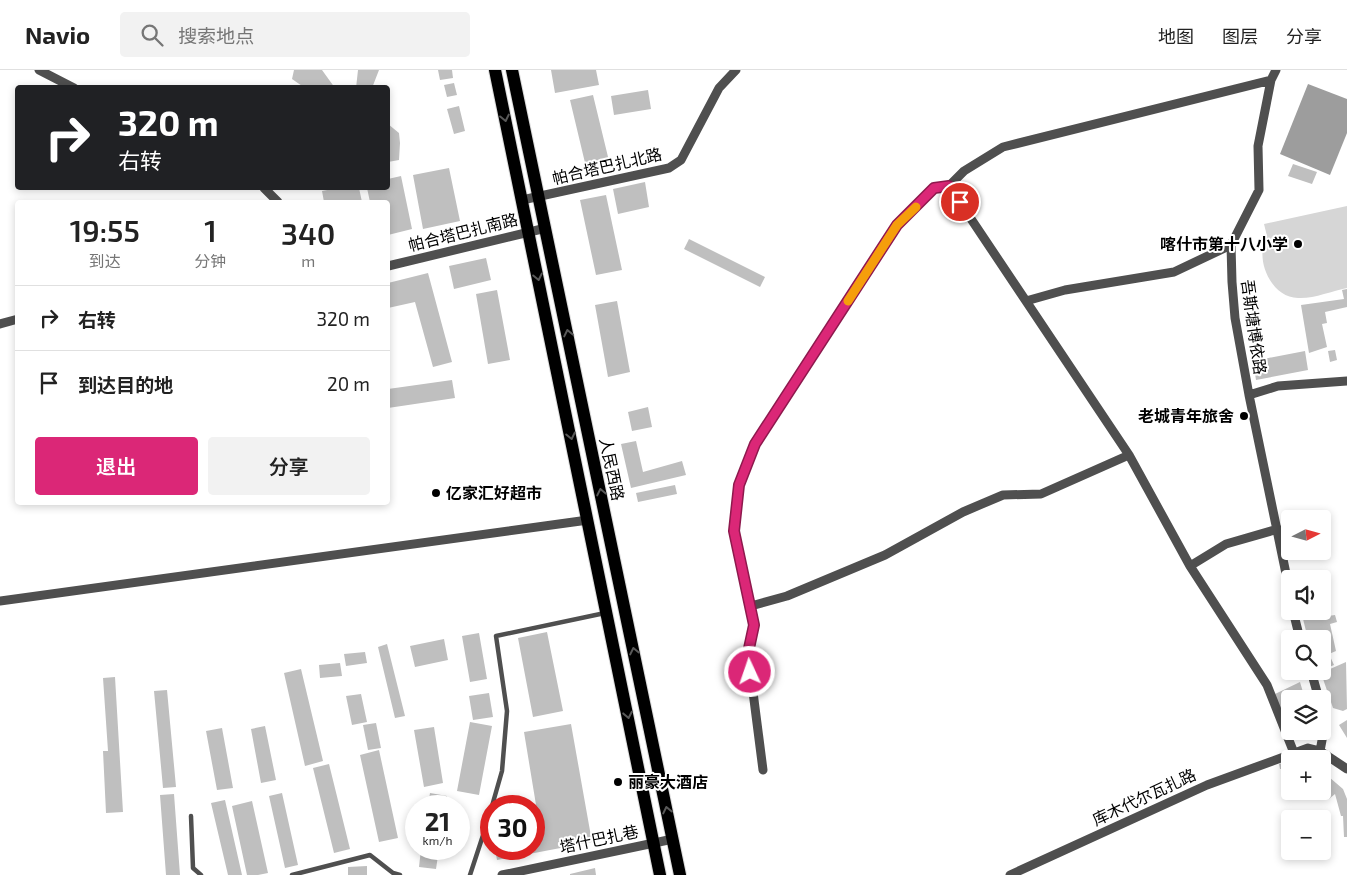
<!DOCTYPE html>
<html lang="zh">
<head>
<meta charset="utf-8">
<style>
	:root { --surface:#fff; --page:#f2f2f2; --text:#222; --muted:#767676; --line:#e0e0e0; --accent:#db2777 }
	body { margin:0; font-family:"Exo 2","Noto Sans SC",sans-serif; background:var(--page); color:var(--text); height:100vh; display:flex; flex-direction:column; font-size:19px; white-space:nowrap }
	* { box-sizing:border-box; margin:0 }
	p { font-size:16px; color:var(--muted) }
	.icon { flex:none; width:28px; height:28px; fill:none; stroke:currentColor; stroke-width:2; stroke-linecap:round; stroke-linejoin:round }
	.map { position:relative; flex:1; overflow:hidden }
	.sheet { position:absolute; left:15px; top:130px; width:375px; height:305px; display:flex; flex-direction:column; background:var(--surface); border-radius:5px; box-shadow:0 2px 8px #0003 }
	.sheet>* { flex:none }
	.banner { position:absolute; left:15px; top:15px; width:375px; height:105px; border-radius:5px; box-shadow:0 2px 8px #0003; background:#202124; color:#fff; overflow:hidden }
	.needle { width:32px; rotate:84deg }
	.fabs { position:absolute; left:1281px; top:440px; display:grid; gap:10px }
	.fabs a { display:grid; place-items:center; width:50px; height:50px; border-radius:5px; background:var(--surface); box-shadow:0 2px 8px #0003; font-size:25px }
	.speed { position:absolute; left:405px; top:725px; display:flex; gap:10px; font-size:25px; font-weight:700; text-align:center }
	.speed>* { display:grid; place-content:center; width:65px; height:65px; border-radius:50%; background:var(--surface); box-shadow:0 2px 8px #0003; line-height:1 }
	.speed small { font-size:12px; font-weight:400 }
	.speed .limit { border:8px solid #d22; background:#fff; color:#111 }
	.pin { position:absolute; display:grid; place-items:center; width:42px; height:42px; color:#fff; margin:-21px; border:2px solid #fff; border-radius:50%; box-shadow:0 1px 5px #0007 }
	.me { position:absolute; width:55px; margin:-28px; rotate:357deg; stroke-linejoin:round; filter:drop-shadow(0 0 4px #0008) }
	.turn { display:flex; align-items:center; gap:18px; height:105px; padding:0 20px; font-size:22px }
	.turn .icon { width:65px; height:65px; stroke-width:2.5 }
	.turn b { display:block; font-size:35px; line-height:42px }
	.eta { display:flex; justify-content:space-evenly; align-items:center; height:85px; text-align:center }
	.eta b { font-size:30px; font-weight:600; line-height:35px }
	.action { display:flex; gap:10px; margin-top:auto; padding:10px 20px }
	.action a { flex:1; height:58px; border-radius:5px; background:var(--accent); color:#fff; font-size:20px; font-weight:600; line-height:58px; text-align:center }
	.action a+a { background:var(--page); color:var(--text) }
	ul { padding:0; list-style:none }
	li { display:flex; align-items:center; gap:15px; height:65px; padding:0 20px; border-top:1px solid var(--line) }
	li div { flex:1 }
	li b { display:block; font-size:19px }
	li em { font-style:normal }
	header { display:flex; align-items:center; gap:30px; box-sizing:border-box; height:70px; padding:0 25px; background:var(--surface); border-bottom:1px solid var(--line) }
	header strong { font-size:24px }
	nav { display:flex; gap:28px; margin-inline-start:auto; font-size:18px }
	.search { width:350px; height:45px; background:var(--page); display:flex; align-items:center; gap:12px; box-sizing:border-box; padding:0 18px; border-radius:5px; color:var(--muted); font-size:19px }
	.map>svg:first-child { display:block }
</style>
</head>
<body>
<header>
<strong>Navio</strong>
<div class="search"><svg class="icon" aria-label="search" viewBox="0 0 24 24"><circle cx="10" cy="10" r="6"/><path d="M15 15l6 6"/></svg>搜索地点</div>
<nav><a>地图</a><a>图层</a><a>分享</a></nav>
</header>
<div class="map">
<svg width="1347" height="805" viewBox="0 0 1347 805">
	<rect width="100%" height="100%" fill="#fff"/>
	<!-- green -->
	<path fill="#d6d6d6" d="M1347 136V218C1332 221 1313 229 1298 228 1270 227 1254 188 1267 166L1264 154Z"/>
	<!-- water -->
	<path fill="#9d9d9d" d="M1308 14 1347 29V63L1330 105 1280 84Z"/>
	<!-- building -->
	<path fill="#bfbfbf" d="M294 0H322L335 18H305L292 9Z
		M358 0H379L372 18H356Z
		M438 0H452L453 8 440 10Z
		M551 0H596L599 15 555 23Z
		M454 13 457 25 447 27 444 15Z
		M648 20 651 39 614 45 611 26Z
		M593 25 609 91 586 97 570 30Z
		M459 36 465 61 454 64 447 39Z
		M388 54 399 63 400 73 399 90 388 92Z
		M1293 94 1317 102 1312 114 1288 106Z
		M449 98 460 151 423 159 413 105Z
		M401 106 412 159 388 165V132H370L367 118H388V109Z
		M645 112 649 137 618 144 613 119Z
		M338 118H359L362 132H324L322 121Z
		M606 125 622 200 596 205 580 130Z
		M689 169 765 207 760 217 684 179Z
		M486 188 491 210 454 219 449 196Z
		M428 203 452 292 433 297 415 232 388 238V213Z
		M1347 219V237L1325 242 1327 253 1322 254 1327 277 1309 283 1301 235 1344 229 1342 220Z
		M497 220 510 290 488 294 476 224Z
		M617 231 630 302 608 307 595 235Z
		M1249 251H1256L1257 262 1250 263Z
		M1335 280 1337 290 1330 292 1328 281Z
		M1305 281 1308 300 1256 310 1253 291Z
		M452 310 455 328 388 338V319Z
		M648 337 652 357 632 361 628 342Z
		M636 371 643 402 682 391 686 405 631 418 621 374Z
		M675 415 677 424 638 432 636 423Z
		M1323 532 1328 546 1335 545 1337 552 1330 554 1336 581 1329 584 1334 595 1322 600V569H1308L1301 541H1322Z
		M547 562 563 641 533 647 518 568Z
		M479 563 487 609 470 612 462 566Z
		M444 569 448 590 415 597 410 576Z
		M387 574 405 646 395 648 378 577Z
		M365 582 367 593 346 596 344 584Z
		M1346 592 1347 639 1343 641 1333 638 1321 603Z
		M340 593 342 606 320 608 319 595Z
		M301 599 323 691 305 696 284 603Z
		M115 607 123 742 106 743 103 681H108L103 608Z
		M1300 612 1305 629H1290V659L1286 660 1275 624Z
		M167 620 176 717 163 718 154 621Z
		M489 623 493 647 473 650 469 626Z
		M361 624 367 652 352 655 346 626Z
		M1347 650V668L1339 655Z
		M470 652 492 656 479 725 457 721Z
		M376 653 381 678 368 680 363 655Z
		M571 654 592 772 497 790 495 779H534V748L538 747 524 662Z
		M265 656 276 710 261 713 251 659Z
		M434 657 443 713 424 717 414 660Z
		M222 658 233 718 217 720 206 661Z
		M379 680 398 768 379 772 360 685Z
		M1290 691V704H1287V699H1280L1279 694Z
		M329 694 350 779 334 783 313 698Z
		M1322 701 1343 719 1347 729V767H1344L1343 746H1341L1335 724 1329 729 1321 723 1316 729 1307 721H1322Z
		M282 723 298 795 285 798 269 726Z
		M430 723 447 726 446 736H428Z
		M174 724 180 805H166L160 725Z
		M225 730 242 805H228L211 733Z
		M252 731 268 803 258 805H247L232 736Z
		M421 779H439L436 799 419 797Z
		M367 796V805H348V797Z
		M595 798 596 805H570V804Z"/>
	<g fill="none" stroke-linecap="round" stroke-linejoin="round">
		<defs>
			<path id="primary" d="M495 0 660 805
				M512 0 680 805"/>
		</defs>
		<!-- primary casing -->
		<use href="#primary" stroke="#dbdbdb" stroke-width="14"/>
		<!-- lane -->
		<path stroke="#4f4f4f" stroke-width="4.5" d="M492 736 502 701 507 641 496 566 605 543
			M191 746 193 798 201 805
			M292 805 370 785 393 803 400 805
			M470 805 491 741"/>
		<!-- street -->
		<path stroke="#4f4f4f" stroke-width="9" d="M39 0 74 18
			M1276 0 1271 10 1258 76 1259 120 1231 175 1232 212 1235 248 1249 325 1290 523
			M949 116 1129 385 1190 496 1267 615 1294 683
			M264 118 278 132
			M522 130 669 98 681 90 719 18 736 0
			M388 196 546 158
			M1026 231 1065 220 1174 202 1231 175
			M0 254 18 249
			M1249 325 1278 316 1347 311
			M1190 496 1226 474 1278 459
			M0 531 588 450
			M751 536 787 526 885 485 963 442 1003 425 1041 424 1129 385
			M1293 541 1300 569
			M1311 601 1319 629
			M1320 681 1326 649 1322 639
			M763 700 748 583 754 555 734 461 739 415 755 374 897 155 934 118 949 116 964 101 1003 77 1271 10
			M502 805 673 769
			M1010 805 1207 715 1308 678 1320 681 1347 699"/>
		<!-- primary -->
		<use href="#primary" stroke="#000" stroke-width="12"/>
	</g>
	<!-- one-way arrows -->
	<defs><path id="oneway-chevron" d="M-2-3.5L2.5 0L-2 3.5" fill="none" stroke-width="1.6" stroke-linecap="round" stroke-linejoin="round" transform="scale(1.25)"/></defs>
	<g stroke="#595959">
		<use href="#oneway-chevron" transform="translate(505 48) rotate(78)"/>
		<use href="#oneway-chevron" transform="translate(538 207) rotate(78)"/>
		<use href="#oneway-chevron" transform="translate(568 263) rotate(-102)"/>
		<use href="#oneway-chevron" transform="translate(571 366) rotate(78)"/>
		<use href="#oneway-chevron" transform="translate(601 422) rotate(-102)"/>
		<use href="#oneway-chevron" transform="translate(634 581) rotate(-102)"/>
		<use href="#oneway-chevron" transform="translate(628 645) rotate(79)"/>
		<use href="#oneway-chevron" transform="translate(667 740) rotate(-102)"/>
	</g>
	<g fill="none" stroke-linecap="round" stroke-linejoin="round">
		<defs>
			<path id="route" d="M750 602 748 583 754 555 734 461 739 415 755 374 897 155 934 118 949 116 960 132"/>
		</defs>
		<!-- route casing -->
		<use href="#route" stroke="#8e194d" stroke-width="12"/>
		<!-- route -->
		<use href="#route" stroke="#db2777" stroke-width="9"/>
		<!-- slow -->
		<path stroke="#f59e0b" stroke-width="9" d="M848 231 897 155 916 137"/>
	</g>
	<!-- markers -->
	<g fill="#000" stroke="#fff" stroke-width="2">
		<circle cx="1298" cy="174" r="5"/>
		<circle cx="1244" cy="346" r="5"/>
		<circle cx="436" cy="423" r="5"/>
		<circle cx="618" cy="712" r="5"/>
	</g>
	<g text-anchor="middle" stroke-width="4" stroke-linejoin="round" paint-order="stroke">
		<!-- street labels -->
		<g font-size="16" fill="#000" stroke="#fff">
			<text transform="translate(607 96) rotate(-13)" y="6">帕合塔巴扎北路</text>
			<text transform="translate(463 162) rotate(-14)" y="6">帕合塔巴扎南路</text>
			<text transform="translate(1254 257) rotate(82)" y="6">吾斯塘博依路</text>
			<text transform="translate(612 399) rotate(78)" y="6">人民西路</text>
			<text transform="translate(1144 727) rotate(-25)" y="6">库木代尔瓦扎路</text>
			<text transform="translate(599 769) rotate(-12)" y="6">塔什巴扎巷</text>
		</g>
		<!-- poi labels -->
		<g font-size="16" font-weight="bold" fill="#000" stroke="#fff" text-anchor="end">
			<text x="1288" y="180">喀什市第十八小学</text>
			<text x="1234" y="352">老城青年旅舍</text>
			<text x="446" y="429" text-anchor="start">亿家汇好超市</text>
			<text x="628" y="718" text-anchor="start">丽豪大酒店</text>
		</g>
	</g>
</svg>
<div class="fabs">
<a><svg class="needle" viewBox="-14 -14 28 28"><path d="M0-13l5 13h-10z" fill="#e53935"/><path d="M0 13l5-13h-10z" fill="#767676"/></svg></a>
<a><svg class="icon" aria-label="sound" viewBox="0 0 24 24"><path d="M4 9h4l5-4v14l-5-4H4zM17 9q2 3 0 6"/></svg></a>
<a><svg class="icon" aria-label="search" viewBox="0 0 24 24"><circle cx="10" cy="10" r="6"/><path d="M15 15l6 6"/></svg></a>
<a><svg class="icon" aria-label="layers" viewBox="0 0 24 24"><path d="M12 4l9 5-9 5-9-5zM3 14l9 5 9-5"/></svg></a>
<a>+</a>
<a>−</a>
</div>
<div class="speed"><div>21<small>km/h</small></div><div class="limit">30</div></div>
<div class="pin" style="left:960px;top:132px;background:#d93025"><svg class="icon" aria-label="arrive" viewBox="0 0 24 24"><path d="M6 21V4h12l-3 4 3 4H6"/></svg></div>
<svg class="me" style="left:750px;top:602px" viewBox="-20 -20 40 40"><circle r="17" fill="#db2777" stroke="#fff" stroke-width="3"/><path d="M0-11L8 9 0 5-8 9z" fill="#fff"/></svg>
<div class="banner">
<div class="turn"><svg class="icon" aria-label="right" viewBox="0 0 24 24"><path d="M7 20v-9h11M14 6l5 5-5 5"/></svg><div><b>320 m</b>右转</div></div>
</div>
<section class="sheet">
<div class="eta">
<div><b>19:55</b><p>到达</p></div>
<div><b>1</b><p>分钟</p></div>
<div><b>340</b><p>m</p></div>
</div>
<ul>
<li><svg class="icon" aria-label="right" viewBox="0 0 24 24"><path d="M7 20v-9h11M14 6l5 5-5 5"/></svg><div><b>右转</b></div><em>320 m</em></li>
<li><svg class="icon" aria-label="arrive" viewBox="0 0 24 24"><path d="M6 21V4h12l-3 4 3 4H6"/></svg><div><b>到达目的地</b></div><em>20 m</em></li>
</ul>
<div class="action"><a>退出</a><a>分享</a></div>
</section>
</div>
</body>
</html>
